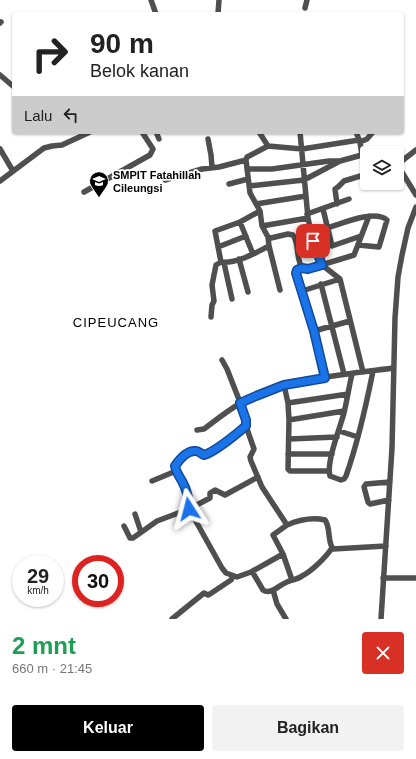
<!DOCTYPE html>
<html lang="id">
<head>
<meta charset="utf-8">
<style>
	:root { --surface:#fff; --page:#f2f2f2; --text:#222; --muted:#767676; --accent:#000 }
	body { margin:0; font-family:Arial,sans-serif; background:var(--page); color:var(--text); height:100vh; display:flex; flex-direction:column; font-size:15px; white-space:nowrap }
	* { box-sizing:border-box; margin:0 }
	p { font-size:13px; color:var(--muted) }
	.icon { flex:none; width:22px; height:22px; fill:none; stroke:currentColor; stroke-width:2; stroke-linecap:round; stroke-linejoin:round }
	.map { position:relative; height:619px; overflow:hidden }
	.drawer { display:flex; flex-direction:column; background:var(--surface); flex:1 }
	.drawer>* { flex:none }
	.hud { position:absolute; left:12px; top:12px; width:392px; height:122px; border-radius:4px; box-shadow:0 1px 3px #0004; background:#fff; color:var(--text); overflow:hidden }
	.tools { position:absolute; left:360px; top:146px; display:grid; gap:8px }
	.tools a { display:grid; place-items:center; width:44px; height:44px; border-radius:4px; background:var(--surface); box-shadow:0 1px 3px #0004; font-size:20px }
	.speed { position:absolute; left:12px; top:555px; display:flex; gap:8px; font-size:20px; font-weight:700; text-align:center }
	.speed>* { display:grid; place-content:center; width:52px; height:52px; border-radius:50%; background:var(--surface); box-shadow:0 1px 3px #0004; line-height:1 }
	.speed small { font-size:10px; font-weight:400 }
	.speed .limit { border:6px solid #d22; background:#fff; color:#111 }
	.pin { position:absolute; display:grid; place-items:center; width:34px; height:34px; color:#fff; margin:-17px; border-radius:8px; box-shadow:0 2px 6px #0006 }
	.me { position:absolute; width:44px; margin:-22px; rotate:351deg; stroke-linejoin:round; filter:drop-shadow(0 0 3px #0008) }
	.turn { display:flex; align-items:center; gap:14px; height:84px; padding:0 12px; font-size:18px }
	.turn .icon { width:52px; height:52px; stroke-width:2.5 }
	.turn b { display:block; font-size:28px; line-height:34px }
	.then { display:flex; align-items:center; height:38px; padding:0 12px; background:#0003; gap:8px; font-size:15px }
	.round { display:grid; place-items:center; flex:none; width:42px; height:42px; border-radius:4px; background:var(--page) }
	.headline { display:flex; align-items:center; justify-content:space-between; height:68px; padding:0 12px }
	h1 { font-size:24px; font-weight:700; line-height:30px; color:#1e9e55 }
	.action { display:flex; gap:8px; margin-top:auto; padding:8px 12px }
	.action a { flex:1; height:46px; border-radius:4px; background:var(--accent); color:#fff; font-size:16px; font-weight:700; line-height:46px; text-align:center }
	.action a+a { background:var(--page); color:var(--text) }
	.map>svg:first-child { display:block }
</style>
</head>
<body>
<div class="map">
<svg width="416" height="619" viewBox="0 0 416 619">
	<rect width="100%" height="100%" fill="#fff"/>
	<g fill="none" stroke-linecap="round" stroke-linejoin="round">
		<!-- minor -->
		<path stroke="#4f4f4f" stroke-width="5.5" d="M151 0 156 14
			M305 8 307 0
			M218 14 219 0
			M0 23 1 22
			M0 75 14 87
			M156 132 159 139
			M259 132 268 146
			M300 132 308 218 313 241 322 265 340 279 363 372
			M208 139 211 155 212 167
			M359 140 302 149 268 146 247 157 246 160 250 193 260 211 262 226 268 237 271 238 288 234 293 235C300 245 295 259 303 269H308L354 255 369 216
			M360 142 367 139 373 132
			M0 149 13 171
			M397 164 416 195
			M398 164 416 150
			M247 169H272L329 161H340
			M165 180 202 169 219 167 246 160
			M0 181 44 148 52 146 62 145 90 132
			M229 184 248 179
			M249 186 304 180 340 161 362 155 360 142 356 132
			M84 192 150 155 153 149 142 132
			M256 204 306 196
			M337 204 335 189 338 187 344 181 367 174
			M323 209 332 246 361 236
			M307 214 349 199
			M240 222 253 254
			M262 226 308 218
			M327 228C341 224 374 209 387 220L379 247 358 245
			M269 246 280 290
			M218 247 246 236
			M239 259 248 292
			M221 262 215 231 240 222 260 211
			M224 263 232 299
			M302 268 297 270 296 273 314 331 325 378
			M321 284 344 374
			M302 291 340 279
			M211 317 212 305 214 301 212 285 216 265 221 262C237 264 255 253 269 246L268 237
			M314 331 350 321
			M352 374C349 387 347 400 344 413 340 428 326 462 330 476L341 480 344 479 346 476C358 442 366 406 373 371
			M284 385 288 403 289 420 288 469 290 471H329
			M288 403 348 394
			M289 420 344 411
			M246 426 254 449 250 457 251 461 262 487 287 525C299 520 312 517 325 520 331 528 327 541 333 549L386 546
			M197 430 204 429C216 420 228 410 241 403 287 378 342 375 393 368
			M339 431 358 437
			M289 439 337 437
			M288 454H332
			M176 471 181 479 188 495 189 509 222 568 226 573 237 577 251 572 253 573 263 590C270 595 278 586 285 583 290 580 297 580 302 576 312 571 326 557 332 548
			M152 481 176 471 175 466 184 455 196 451 202 454H208L246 426 247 420 227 369 222 360
			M389 500 370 504 368 502 364 487 366 484 390 482
			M189 509 210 498V493L215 490 225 495 258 477
			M135 514 141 532
			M287 525 273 535 283 554 292 580
			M124 526 130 538H133L157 521 189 509
			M251 572 283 554
			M383 578H416
			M273 590 277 604 286 619
			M172 619 204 593 208 595 210 594 231 580 233 576
			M381 619 392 448 395 318 398 277 402 255 408 228 416 207"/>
	</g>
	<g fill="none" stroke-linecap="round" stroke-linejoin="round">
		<defs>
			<path id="route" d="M189 509C189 499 187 490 182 481 179 476 176 472 175 466 179 460 187 450 196 451 199 451 201 454 204 455 217 451 236 434 246 426V420L240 403 256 396 284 385 325 378 314 331 296 273 297 270 302 268 308 269 322 265 313 241"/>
		</defs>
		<!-- route casing -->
		<use href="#route" stroke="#114b97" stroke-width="10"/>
		<!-- route -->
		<use href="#route" stroke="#1a73e8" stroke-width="7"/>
	</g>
	<!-- icons -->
	<defs>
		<symbol id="school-pin" viewBox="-11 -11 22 30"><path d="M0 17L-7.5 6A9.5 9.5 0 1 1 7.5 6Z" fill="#000" stroke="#fff"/><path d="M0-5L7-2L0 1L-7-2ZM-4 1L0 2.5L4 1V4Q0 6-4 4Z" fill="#fff"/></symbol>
	</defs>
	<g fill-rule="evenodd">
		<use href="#school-pin" x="88" y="170" width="22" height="30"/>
	</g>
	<g text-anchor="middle" stroke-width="3.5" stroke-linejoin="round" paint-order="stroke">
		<!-- poi labels -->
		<g font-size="11" font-weight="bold" fill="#000" stroke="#fff" text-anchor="start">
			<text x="113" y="179">SMPIT Fatahillah<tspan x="113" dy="13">Cileungsi</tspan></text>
		</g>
		<!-- quarter labels -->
		<g font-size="13" letter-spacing="1" fill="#000" stroke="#fff">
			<text x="116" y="327">CIPEUCANG</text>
		</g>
	</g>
</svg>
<div class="tools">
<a><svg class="icon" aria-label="layers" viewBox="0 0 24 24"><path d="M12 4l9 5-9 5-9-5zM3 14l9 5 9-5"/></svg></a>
</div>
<div class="speed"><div>29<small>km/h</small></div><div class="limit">30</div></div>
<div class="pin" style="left:313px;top:241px;background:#d93025"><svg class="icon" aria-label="arrive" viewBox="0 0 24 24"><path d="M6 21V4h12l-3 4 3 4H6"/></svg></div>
<svg class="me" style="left:189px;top:509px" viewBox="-20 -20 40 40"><path d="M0-17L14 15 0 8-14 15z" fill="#1a73e8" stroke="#fff" stroke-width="4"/></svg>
<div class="hud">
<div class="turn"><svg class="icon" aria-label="right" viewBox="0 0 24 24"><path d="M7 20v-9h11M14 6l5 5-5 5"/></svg><div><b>90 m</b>Belok kanan</div></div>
<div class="then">Lalu<svg class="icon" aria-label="left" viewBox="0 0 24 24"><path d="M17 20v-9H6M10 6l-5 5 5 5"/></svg></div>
</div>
</div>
<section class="drawer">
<div class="headline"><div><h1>2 mnt</h1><p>660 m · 21:45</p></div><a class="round" style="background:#d93025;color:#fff"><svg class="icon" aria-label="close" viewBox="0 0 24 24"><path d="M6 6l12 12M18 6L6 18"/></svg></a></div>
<div class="action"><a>Keluar</a><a>Bagikan</a></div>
</section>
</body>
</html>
